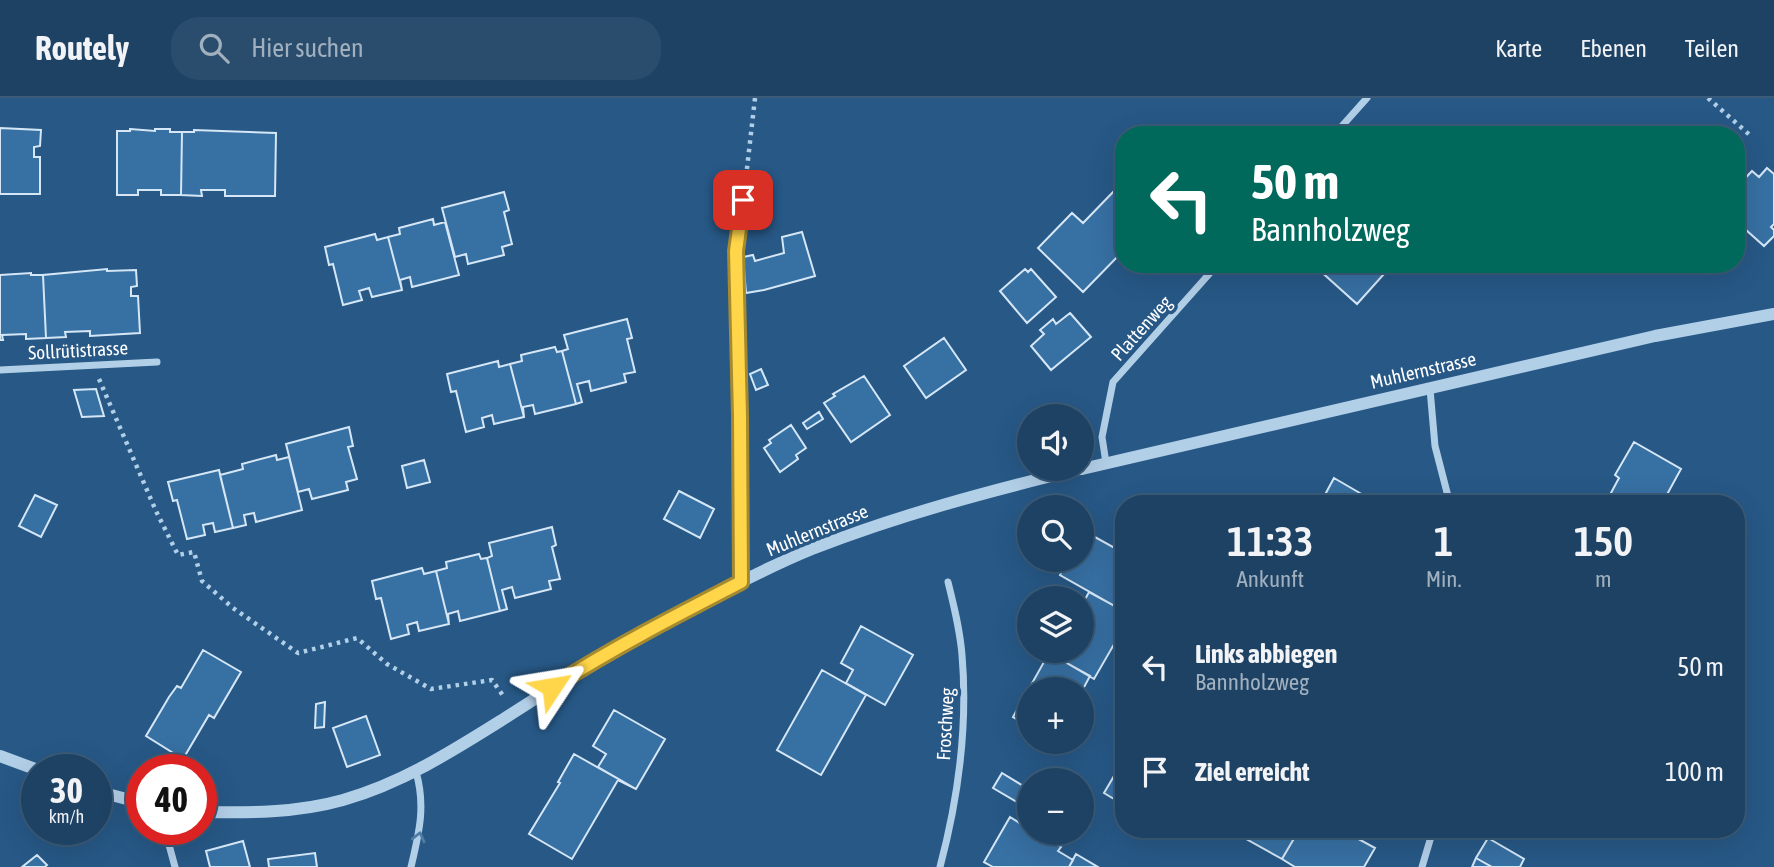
<!DOCTYPE html>
<html lang="de">
<head>
<meta charset="utf-8">
<style>
	:root { --surface:#1d4264; --page:#2a4d6d; --text:#f1f3f6; --muted:#a0b0bf; --line:#3b5b78 }
	body { margin:0; font-family:"Asap Condensed",sans-serif; background:var(--page); color:var(--text); height:100vh; display:flex; flex-direction:column; font-size:26px; white-space:nowrap }
	* { box-sizing:border-box; margin:0 }
	p { font-size:23px; color:var(--muted) }
	.icon { flex:none; width:38px; height:38px; fill:none; stroke:currentColor; stroke-width:2; stroke-linecap:round; stroke-linejoin:round }
	.map { position:relative; flex:1; overflow:hidden }
	.drawer { position:absolute; left:1115px; top:397px; width:630px; height:343px; display:flex; flex-direction:column; background:var(--surface); border-radius:28px; box-shadow:0 7px 28px #0002,0 0 0 2px var(--line) }
	.drawer>* { flex:none }
	.guide { position:absolute; left:1115px; top:28px; width:630px; height:147px; border-radius:28px; box-shadow:0 7px 28px #0002,0 0 0 2px var(--line); background:#00695c; color:#fff; overflow:hidden }
	.fabs { position:absolute; left:1017px; top:306px; display:grid; gap:14px }
	.fabs a { display:grid; place-items:center; width:77px; height:77px; border-radius:50%; background:var(--surface); box-shadow:0 7px 28px #0002,0 0 0 2px var(--line); font-size:35px }
	.speed { position:absolute; left:21px; top:656px; display:flex; gap:14px; font-size:35px; font-weight:700; text-align:center }
	.speed>* { display:grid; place-content:center; width:91px; height:91px; border-radius:50%; background:var(--surface); box-shadow:0 7px 28px #0002,0 0 0 2px var(--line); line-height:1 }
	.speed small { font-size:18px; font-weight:400 }
	.speed .limit { border:10px solid #d22; background:#fff; color:#111 }
	.pin { position:absolute; display:grid; place-items:center; width:60px; height:60px; color:#fff; margin:-30px; border-radius:14px; box-shadow:0 4px 10px #0006 }
	.me { position:absolute; width:77px; margin:-38px; rotate:57deg; stroke-linejoin:round; filter:drop-shadow(0 0 5px #0008) }
	.turn { display:flex; align-items:center; gap:24px; height:147px; padding:0 21px; font-size:32px }
	.turn .icon { width:91px; height:91px; stroke-width:2.5 }
	.turn b { display:block; font-size:49px; line-height:60px }
	.eta { display:flex; justify-content:space-evenly; align-items:center; height:119px; text-align:center }
	.eta b { font-size:42px; font-weight:600; line-height:49px }
	ul { padding:0; list-style:none }
	li { display:flex; align-items:center; gap:21px; height:105px; padding:0 21px }
	li div { flex:1 }
	li b { display:block; font-size:26px }
	li em { font-style:normal }
	header { display:flex; align-items:center; gap:42px; box-sizing:border-box; height:98px; padding:0 35px; background:var(--surface); border-bottom:2px solid var(--line) }
	header strong { font-size:33px }
	nav { display:flex; gap:38px; margin-inline-start:auto; font-size:24px }
	.search { width:490px; height:63px; background:var(--page); display:flex; align-items:center; gap:18px; box-sizing:border-box; padding:0 24px; border-radius:28px; color:var(--muted); font-size:26px }
	.map>svg:first-child { display:block }
</style>
</head>
<body>
<header>
<strong>Routely</strong>
<div class="search"><svg class="icon" aria-label="search" viewBox="0 0 24 24"><circle cx="10" cy="10" r="6"/><path d="M15 15l6 6"/></svg>Hier suchen</div>
<nav><a>Karte</a><a>Ebenen</a><a>Teilen</a></nav>
</header>
<div class="map">
<svg width="1774" height="769" viewBox="0 0 1774 769">
	<rect width="100%" height="100%" fill="#275886"/>
	<!-- building -->
	<path fill="#3770a3" stroke="#d5e7f6" stroke-width="2" d="M0 30 41 32 40 48 34 49V59H40V96H0Z
		M130 31 155 33V31H170V34H182L181 97H161V92H138V97H117V33H130Z
		M194 32 276 35 275 98H225V92H201L202 98 181 97 182 34H194Z
		M1767 70 1774 76V126L1771 129 1774 132V138L1764 148 1736 123V90L1752 73 1759 79Z
		M1115 92 1124 101V152L1083 194 1038 150 1072 115 1083 125Z
		M504 94 509 112 504 114 512 146 502 149 504 157 468 166 466 156 455 159 442 110Z
		M433 121 434 127 445 124 459 177 412 189 410 179 400 182 402 192 388 139 400 136 399 130Z
		M802 134 815 178 764 192 746 195 743 159 753 157 755 163 784 155 782 139Z
		M375 136 377 142 388 139 402 192 372 199 369 190 359 193 362 202 343 207 333 166 329 167 325 149Z
		M1320 166H1393L1357 206 1317 170Z
		M107 171V173L136 172 137 188 131 189V198H138L140 235 90 238V233L65 234 66 239 46 240 43 177Z
		M1025 171 1028 174 1031 171 1056 199 1027 225 1000 193Z
		M31 175V177H43L46 240 26 241V236L2 237 3 242H0V177Z
		M1070 215 1091 239 1051 272 1031 248 1044 236 1040 232 1053 221 1056 226Z
		M627 221 632 240 627 241 635 274 624 276 626 284 591 293 589 283 577 286 582 304 576 306 562 253 568 251 564 237Z
		M944 240 966 272 926 300 904 268Z
		M555 249 557 254 562 253 576 306 535 316 533 307 523 309 524 319 510 266 522 263 521 257Z
		M498 263 499 269 510 266 524 319 494 326 492 317 482 320 484 329 466 334 456 293 451 294 447 276Z
		M761 271 768 287 756 292 750 276Z
		M864 278 890 317 851 344 824 305 835 298 833 296Z
		M96 291 104 318 82 319 74 292Z
		M819 314 823 321 807 331 803 325Z
		M791 327 806 350 796 357 798 361 780 374 764 350 771 345 769 342Z
		M349 329 353 348 348 349 357 381 346 384 348 392 312 401 309 391 298 394 286 346Z
		M1634 344 1681 371 1664 402 1667 406H1605L1619 380 1615 377Z
		M276 357 277 362 289 359 302 412 256 424 254 415 244 417 246 427 233 430 220 377 243 371 242 366Z
		M424 362 430 384 407 390 402 368Z
		M219 372 233 430 215 434 213 425 203 427 205 437 187 441 177 402 173 403 168 384Z
		M1334 380 1377 405V406H1320Z
		M679 393 714 411 700 440 664 421Z
		M35 397 57 407 41 439 19 428Z
		M552 429 556 447 552 449 560 481 549 483 551 491 515 500 512 489 502 492 507 511 500 513 487 460 492 458 489 445Z
		M1084 433 1124 455V505L1120 511 1060 477 1068 462H1082V438Z
		M479 456 481 461 487 460 500 513 460 523 458 513 448 516 449 526 436 473 447 470 446 464Z
		M422 470 424 476 436 473 449 526 419 533 417 524 407 527 409 536 391 541 381 500 376 501 372 483Z
		M1089 494 1124 513V529L1094 581 1053 557 1056 553H1082V507Z
		M861 528 913 557 885 607 846 585 853 572 841 565Z
		M203 552 241 574 214 620 209 617 183 661 146 638 169 599 177 588 181 590Z
		M1049 555 1090 578 1082 593V592H1029V628L1013 619Z
		M822 572 866 597 821 677 777 652Z
		M325 604 324 629 315 630 316 606Z
		M614 612 665 641 636 691 598 669 606 656 593 648Z
		M366 618 380 657 347 669 333 630Z
		M574 656 636 691 618 682 572 761 529 736 560 685 558 684Z
		M1124 661V707L1104 695Z
		M1002 675 1025 689 1017 704 993 690Z
		M1010 719 1029 731V735H1037L1061 749 1058 753 1073 762 1069 769H993L984 764Z
		M1230 732H1299L1282 761Z
		M1299 732H1342L1375 750 1364 769H1295L1282 761Z
		M1488 740 1524 761 1520 769H1492L1476 760Z
		M243 743 250 769H210L206 753Z
		M315 755 317 769H269L268 761Z
		M1076 756 1098 769H1069Z
		M37 757 47 767 45 769H22Z
		M1476 760 1492 769H1472Z"/>
	<g fill="none" stroke-linecap="round" stroke-linejoin="round">
		<!-- path -->
		<path stroke="#b2cfe8" stroke-width="4.5" stroke-dasharray="3.5 5" stroke-linecap="butt" d="M1708 0 1752 39
			M745 88 755 0
			M99 281 156 413 178 457 194 454 202 483 233 510 298 555 357 540 387 566 431 591 492 582 504 599"/>
		<!-- minor -->
		<path stroke="#b2cfe8" stroke-width="7" d="M1334 37 1367 0
			M0 272 157 264
			M1430 291 1435 348 1450 406
			M1106 365 1102 339 1113 284 1218 166
			M741 484 736 153 743 102
			M165 732 175 769
			M411 769C419 735 426 708 416 674
			M940 769C958 701 968 627 962 557 960 532 954 508 948 484
			M1422 769 1433 732"/>
		<!-- tertiary -->
		<path stroke="#b2cfe8" stroke-width="12" d="M1082 371 1655 238 1774 216
			M0 658 38 672
			M96 693 142 705
			M201 714C248 715 297 715 343 702 402 685 451 654 502 622 559 586 614 548 674 518 719 495 765 470 812 451 899 417 989 393 1080 371"/>
	</g>
	<!-- one-way arrows -->
	<defs><path id="oneway-chevron" d="M-2-3.5L2.5 0L-2 3.5" fill="none" stroke-width="1.6" stroke-linecap="round" stroke-linejoin="round" transform="scale(1.75)"/></defs>
	<use stroke="#517ca3" href="#oneway-chevron" transform="translate(419 739) rotate(-76)"/>
	<g fill="none" stroke-linecap="round" stroke-linejoin="round">
		<defs>
			<path id="route" d="M552 589C613 550 677 517 741 484L740 318 736 153 743 102"/>
		</defs>
		<!-- route casing -->
		<use href="#route" stroke="#a68a30" stroke-width="18"/>
		<!-- route -->
		<use href="#route" stroke="#ffd54a" stroke-width="12"/>
	</g>
	<g text-anchor="middle" stroke-width="7" stroke-linejoin="round" paint-order="stroke">
		<!-- street labels -->
		<g font-size="19" fill="#fff" stroke="#275886">
			<text transform="translate(1141 230) rotate(-48)" y="7">Plattenweg</text>
			<text transform="translate(78 252) rotate(-3)" y="7">Sollrütistrasse</text>
			<text transform="translate(1423 272) rotate(-13)" y="7">Muhlernstrasse</text>
			<text transform="translate(817 432) rotate(-22)" y="7">Muhlernstrasse</text>
			<text transform="translate(945 626) rotate(-87)" y="7">Froschweg</text>
		</g>
	</g>
</svg>
<div class="fabs">
<a><svg class="icon" aria-label="sound" viewBox="0 0 24 24"><path d="M4 9h4l5-4v14l-5-4H4zM17 9q2 3 0 6"/></svg></a>
<a><svg class="icon" aria-label="search" viewBox="0 0 24 24"><circle cx="10" cy="10" r="6"/><path d="M15 15l6 6"/></svg></a>
<a><svg class="icon" aria-label="layers" viewBox="0 0 24 24"><path d="M12 4l9 5-9 5-9-5zM3 14l9 5 9-5"/></svg></a>
<a>+</a>
<a>−</a>
</div>
<div class="speed"><div>30<small>km/h</small></div><div class="limit">40</div></div>
<div class="pin" style="left:743px;top:102px;background:#d93025"><svg class="icon" aria-label="arrive" viewBox="0 0 24 24"><path d="M6 21V4h12l-3 4 3 4H6"/></svg></div>
<svg class="me" style="left:552px;top:589px" viewBox="-20 -20 40 40"><path d="M0-17L14 15 0 8-14 15z" fill="#ffd54a" stroke="#fff" stroke-width="4"/></svg>
<div class="guide">
<div class="turn"><svg class="icon" aria-label="left" viewBox="0 0 24 24"><path d="M17 20v-9H6M10 6l-5 5 5 5"/></svg><div><b>50 m</b>Bannholzweg</div></div>
</div>
<section class="drawer">
<div class="eta">
<div><b>11:33</b><p>Ankunft</p></div>
<div><b>1</b><p>Min.</p></div>
<div><b>150</b><p>m</p></div>
</div>
<ul>
<li><svg class="icon" aria-label="left" viewBox="0 0 24 24"><path d="M17 20v-9H6M10 6l-5 5 5 5"/></svg><div><b>Links abbiegen</b><p>Bannholzweg</p></div><em>50 m</em></li>
<li><svg class="icon" aria-label="arrive" viewBox="0 0 24 24"><path d="M6 21V4h12l-3 4 3 4H6"/></svg><div><b>Ziel erreicht</b></div><em>100 m</em></li>
</ul>
</section>
</div>
</body>
</html>
